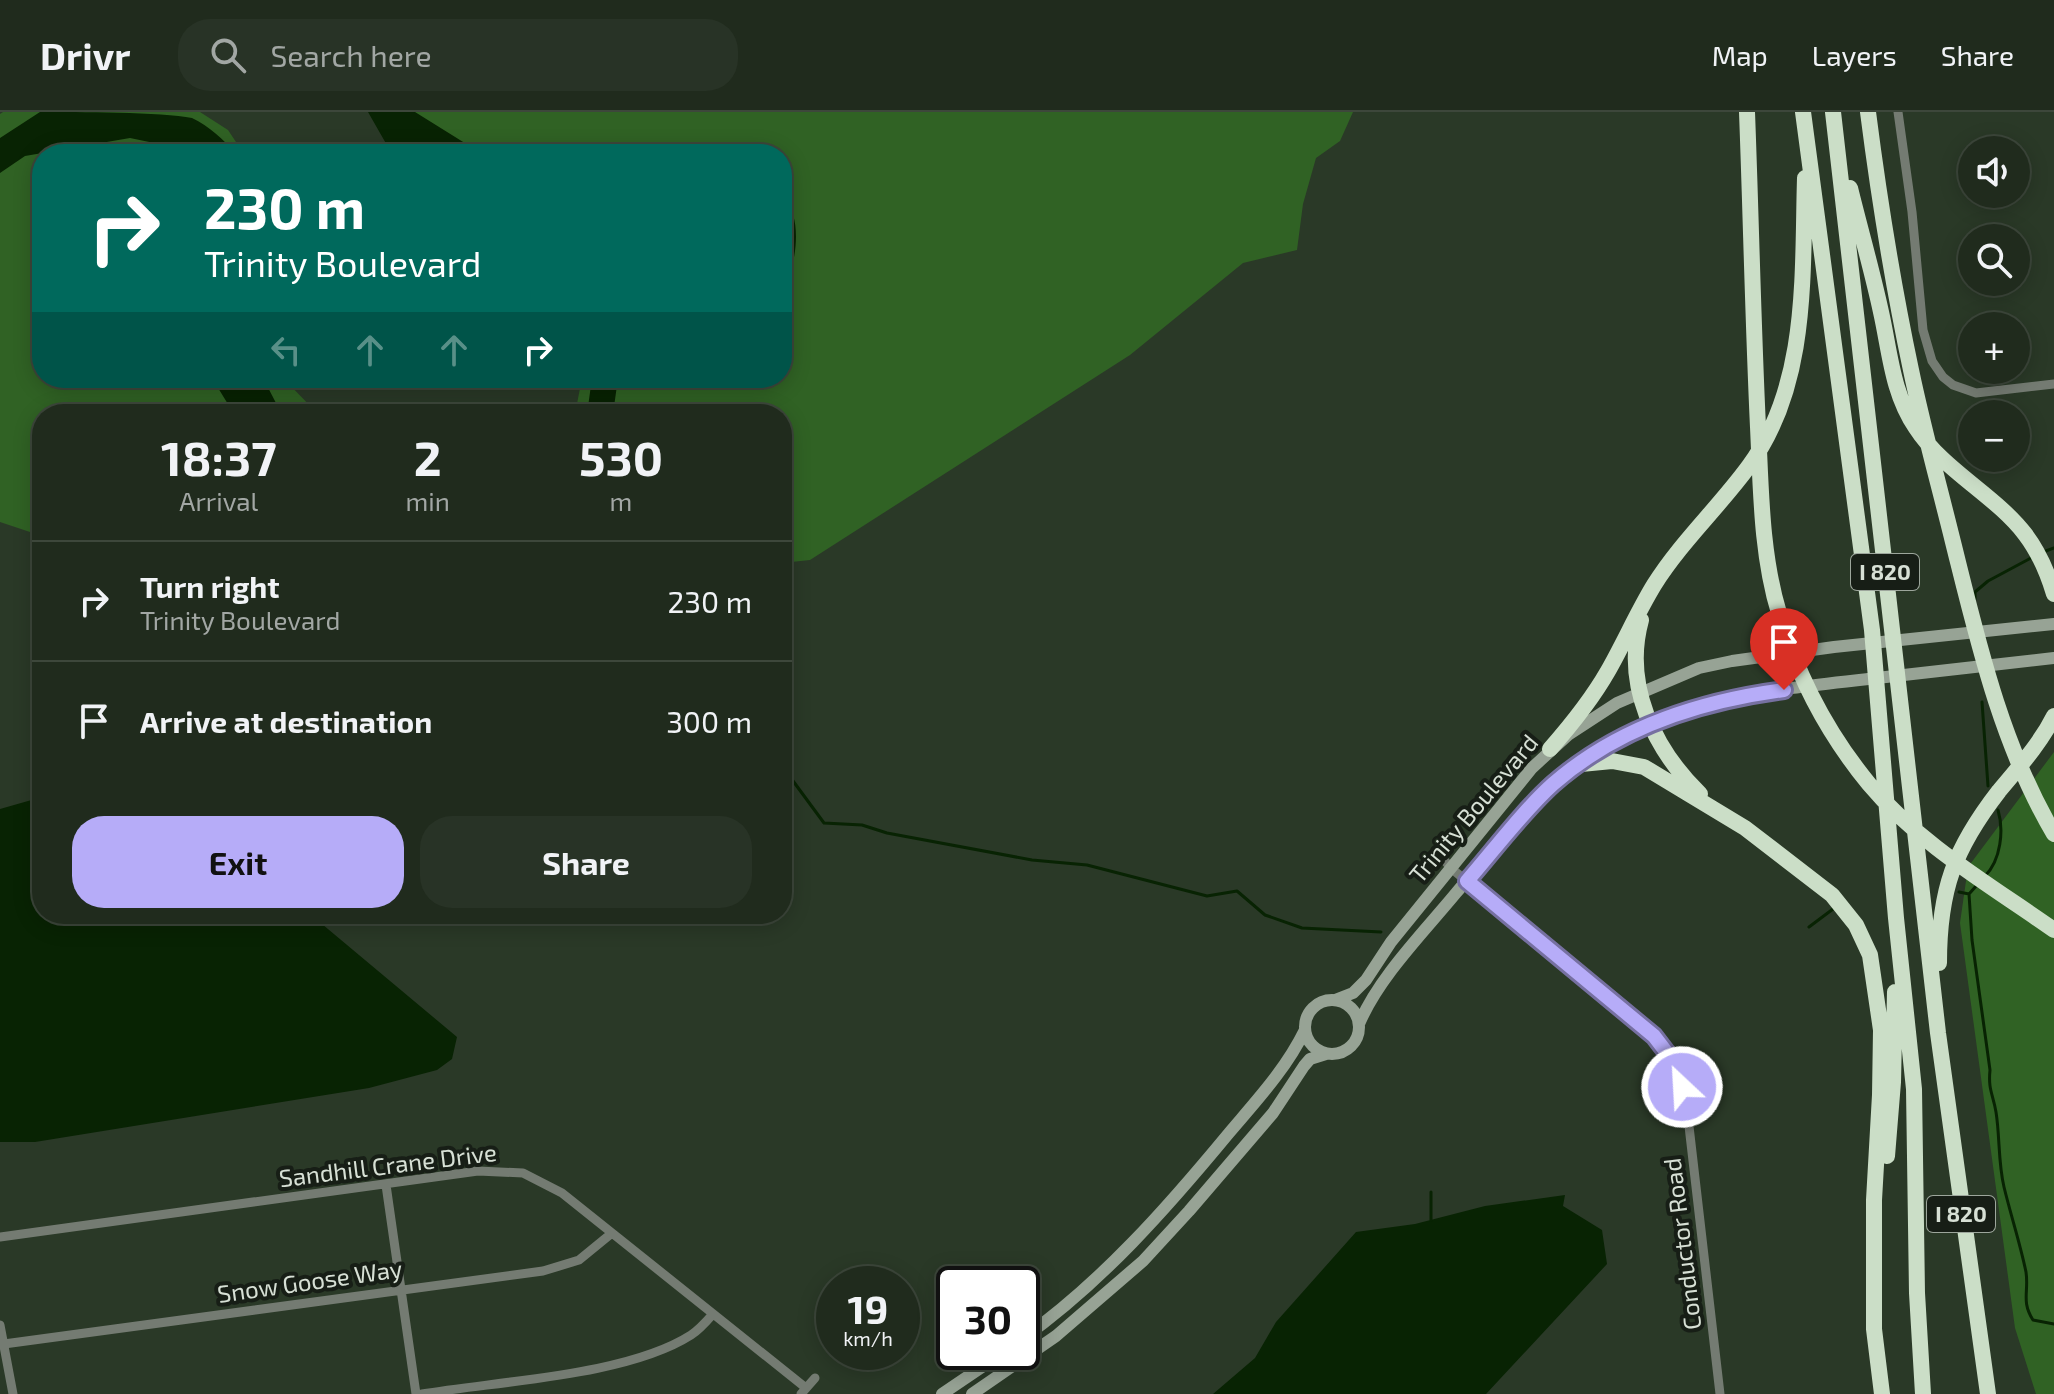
<!DOCTYPE html>
<html lang="en">
<head>
<meta charset="utf-8">
<style>
	:root { --surface:#202b1d; --page:#283326; --text:#f1f3f6; --muted:#a2a7a4; --line:#3d473b; --accent:#b6acf8 }
	body { margin:0; font-family:"Exo 2",sans-serif; background:var(--page); color:var(--text); height:100vh; display:flex; flex-direction:column; font-size:30px; white-space:nowrap }
	* { box-sizing:border-box; margin:0 }
	p { font-size:26px; color:var(--muted) }
	.icon { flex:none; width:44px; height:44px; fill:none; stroke:currentColor; stroke-width:2; stroke-linecap:round; stroke-linejoin:round }
	.map { position:relative; flex:1; overflow:hidden }
	.side { position:absolute; left:32px; top:292px; width:760px; height:520px; display:flex; flex-direction:column; background:var(--surface); border-radius:32px; box-shadow:0 4px 20px #0003,0 0 0 2px var(--line) }
	.side>* { flex:none }
	.banner { position:absolute; left:32px; top:32px; width:760px; height:244px; border-radius:32px; box-shadow:0 4px 20px #0003,0 0 0 2px var(--line); background:#00695c; color:#fff; overflow:hidden }
	.buttons { position:absolute; left:1958px; top:24px; display:grid; gap:16px }
	.buttons a { display:grid; place-items:center; width:72px; height:72px; border-radius:50%; background:var(--surface); box-shadow:0 4px 20px #0003,0 0 0 2px var(--line); font-size:40px }
	.speed { position:absolute; left:816px; top:1154px; display:flex; gap:16px; font-size:40px; font-weight:700; text-align:center }
	.speed>* { display:grid; place-content:center; width:104px; height:104px; border-radius:50%; background:var(--surface); box-shadow:0 4px 20px #0003,0 0 0 2px var(--line); line-height:1 }
	.speed small { font-size:20px; font-weight:400 }
	.speed .limit { border:4px solid #111; border-radius:12px; background:#fff; color:#111 }
	.pin { position:absolute; display:grid; place-items:center; width:68px; height:68px; color:#fff; margin:-82px -34px; border-radius:50% 50% 50% 0; rotate:-45deg; box-shadow:0 0 8px #0007 }
	.pin .icon { rotate:45deg }
	.me { position:absolute; width:88px; margin:-44px; rotate:335deg; stroke-linejoin:round; filter:drop-shadow(0 0 6px #0008) }
	.turn { display:flex; align-items:center; gap:28px; height:168px; padding:0 40px; font-size:36px }
	.turn .icon { width:104px; height:104px; stroke-width:2.5 }
	.turn b { display:block; font-size:56px; line-height:68px }
	.lanes { display:flex; align-items:center; height:76px; padding:0 40px; background:#0003; justify-content:center; gap:40px; direction:ltr }
	.lanes .off { opacity:.35 }
	.eta { display:flex; justify-content:space-evenly; align-items:center; height:136px; text-align:center }
	.eta b { font-size:48px; font-weight:700; line-height:56px }
	.button { display:flex; gap:16px; margin-top:auto; padding:16px 40px }
	.button a { flex:1; height:92px; border-radius:32px; background:var(--accent); color:#111; font-size:32px; font-weight:700; line-height:92px; text-align:center }
	.button a+a { background:var(--page); color:var(--text) }
	ul { padding:0; list-style:none }
	li { display:flex; align-items:center; gap:24px; height:120px; padding:0 40px; border-top:2px solid var(--line) }
	li div { flex:1 }
	li b { display:block; font-size:30px }
	li em { font-style:normal }
	header { display:flex; align-items:center; gap:48px; box-sizing:border-box; height:112px; padding:0 40px; background:var(--surface); border-bottom:2px solid var(--line) }
	header strong { font-size:38px }
	nav { display:flex; gap:44px; margin-inline-start:auto; font-size:28px }
	.search { width:560px; height:72px; background:var(--page); display:flex; align-items:center; gap:20px; box-sizing:border-box; padding:0 28px; border-radius:32px; color:var(--muted); font-size:30px }
	.map>svg:first-child { display:block }
</style>
</head>
<body>
<header>
<strong>Drivr</strong>
<div class="search"><svg class="icon" aria-label="search" viewBox="0 0 24 24"><circle cx="10" cy="10" r="6"/><path d="M15 15l6 6"/></svg>Search here</div>
<nav><a>Map</a><a>Layers</a><a>Share</a></nav>
</header>
<div class="map">
<svg width="2054" height="1282" viewBox="0 0 2054 1282">
	<rect width="100%" height="100%" fill="#2a3927"/>
	<!-- green -->
	<path fill="#306224" d="M3 0H200L228 18 244 42H42V266H283L318 302H42V424L0 410V2Z
		M401 0H1353L1340 29 1316 46 1303 92 1297 138 1243 151 1130 243 810 448 782 451V302H575L582 266H782V42H445Z
		M2054 640V1282H2036L2015 1216 1960 811 1968 755Z"/>
	<!-- water -->
	<path fill="#082303" d="M40 0C76 0 162 0 192 6 209 14 224 28 236 42H178L159 32 130 26 25 44 0 61V26Z
		M368 0H415L476 38 488 42H392Z
		M782 87C786 92 792 97 793 103 800 124 794 160 782 178Z
		M212 266H263L276 291 289 302H234Z
		M592 266H618L613 302H587Z
		M42 685V802H310L457 925 452 947 437 958 369 976 35 1030H0V697Z
		M1565 1083 1563 1094 1602 1118 1607 1152 1486 1282H1213L1255 1246 1276 1210 1356 1120 1415 1112 1485 1094Z"/>
	<g fill="none" stroke-linecap="round" stroke-linejoin="round">
		<!-- stream -->
		<path stroke="#082303" stroke-width="3" d="M2043 440 2054 436
			M1975 487V480L1988 469 2031 446
			M1982 590 1988 674
			M782 654 824 711 862 713 887 721 1032 748 1087 753 1207 784 1237 779 1265 803 1302 816 1381 820
			M1985 764C2001 748 2004 718 1998 698
			M1977 773 1969 782 1972 828 1990 958C1988 978 1993 982 1996 1000 2000 1025 1998 1050 2004 1075 2011 1104 2020 1131 2026 1160 2029 1180 2021 1189 2033 1208L2054 1212
			M1959 780 1969 782
			M1809 815 1833 797
			M1431 1080V1108"/>
		<!-- minor -->
		<path stroke="#747b72" stroke-width="9" d="M1898 0 1912 100 1923 218 1932 249 1943 265 1953 273 1976 281 2054 272
			M1444 748 1452 757 1654 924 1675 957 1687 997 1720 1282
			M386 1073 416 1282
			M0 1125 478 1059 523 1061 562 1081 806 1276
			M0 1213 13 1282
			M4 1232 543 1159 579 1148 612 1121
			M422 1282C498 1269 627 1264 691 1223 699 1218 706 1210 713 1202
			M801 1282 815 1266"/>
		<!-- secondary -->
		<path stroke="#97a395" stroke-width="12" d="M1305 915a27 27 0 1 1 54 0a27 27 0 1 1-54 0Z
			M1335 888 1353 881 1366 868 1391 830 1532 656 1568 623 1617 591 1699 556 1732 549 1834 535 2054 512
			M1359 912C1379 865 1423 821 1456 781 1499 730 1544 673 1601 636 1683 583 1791 576 1886 565 1942 559 1998 552 2054 546
			M1022 1227C1102 1170 1167 1096 1229 1021 1257 988 1286 957 1305 918
			M942 1282 1004 1240
			M972 1282 1056 1224 1143 1149 1189 1099 1273 1001 1304 954 1310 947 1326 942"/>
		<!-- motorway -->
		<path stroke="#cbdec7" stroke-width="16" d="M1747 0C1751 105 1753 210 1758 315 1761 377 1761 442 1779 501 1797 563 1828 622 1869 672 1919 732 1990 773 2054 818
			M1803 0 1872 518 1896 806 1914 977 1917 1181 1923 1282
			M1833 0 1938 921 1988 1282
			M1868 0C1879 86 1893 173 1911 258 1923 316 1939 373 1953 430 1978 530 2001 632 2054 722
			M1850 76C1860 117 1872 158 1881 200 1890 240 1892 281 1916 316 1943 358 1995 383 2025 422 2038 439 2048 462 2054 482
			M1641 508C1623 573 1654 637 1700 682
			M1550 637C1572 612 1592 587 1608 559 1624 531 1637 501 1654 473 1681 430 1719 395 1749 354 1809 272 1802 163 1805 66
			M1581 652 1612 649 1644 655 1745 716 1832 783 1856 813 1870 843 1881 918 1880 983 1874 1088V1217L1882 1282
			M1939 851C1939 778 1954 737 1999 679 2019 655 2040 632 2054 604
			M1887 1044 1893 970 1895 880"/>
	</g>
	<g fill="none" stroke-linecap="round" stroke-linejoin="round">
		<defs>
			<path id="route" d="M1682 975 1667 941 1654 924 1467 769C1494 738 1523 699 1553 672 1618 615 1700 589 1784 578"/>
		</defs>
		<!-- route casing -->
		<use href="#route" stroke="#7670a1" stroke-width="20"/>
		<!-- route -->
		<use href="#route" stroke="#b6acf8" stroke-width="14"/>
	</g>
	<g text-anchor="middle" stroke-width="8" stroke-linejoin="round" paint-order="stroke">
		<!-- shield labels -->
		<g fill="#171e16" stroke="#9da69c" stroke-width="2">
			<rect x="1851" y="442" width="68" height="36" rx="6"/>
			<rect x="1927" y="1084" width="68" height="36" rx="6"/>
		</g>
		<g font-size="22" font-weight="bold" fill="#d7e0d5">
			<text x="1885" y="468">I 820</text>
			<text x="1961" y="1110">I 820</text>
		</g>
		<!-- street labels -->
		<g font-size="24" fill="#d7e0d5" stroke="#171e16">
			<text transform="translate(1474 697) rotate(-50)" y="8">Trinity Boulevard</text>
			<text transform="translate(388 1054) rotate(-7)" y="8">Sandhill Crane Drive</text>
			<text transform="translate(1683 1132) rotate(-97)" y="8">Conductor Road</text>
			<text transform="translate(310 1170) rotate(-8)" y="8">Snow Goose Way</text>
		</g>
	</g>
</svg>
<div class="buttons">
<a><svg class="icon" aria-label="sound" viewBox="0 0 24 24"><path d="M4 9h4l5-4v14l-5-4H4zM17 9q2 3 0 6"/></svg></a>
<a><svg class="icon" aria-label="search" viewBox="0 0 24 24"><circle cx="10" cy="10" r="6"/><path d="M15 15l6 6"/></svg></a>
<a>+</a>
<a>−</a>
</div>
<div class="speed"><div>19<small>km/h</small></div><div class="limit">30</div></div>
<div class="pin" style="left:1784px;top:578px;background:#d93025"><svg class="icon" aria-label="arrive" viewBox="0 0 24 24"><path d="M6 21V4h12l-3 4 3 4H6"/></svg></div>
<svg class="me" style="left:1682px;top:975px" viewBox="-20 -20 40 40"><circle r="17" fill="#b6acf8" stroke="#fff" stroke-width="3"/><path d="M0-11L8 9 0 5-8 9z" fill="#fff"/></svg>
<div class="banner">
<div class="turn"><svg class="icon" aria-label="right" viewBox="0 0 24 24"><path d="M7 20v-9h11M14 6l5 5-5 5"/></svg><div><b>230 m</b>Trinity Boulevard</div></div>
<div class="lanes"><svg class="icon off" aria-label="left" viewBox="0 0 24 24"><path d="M17 20v-9H6M10 6l-5 5 5 5"/></svg><svg class="icon off" aria-label="ahead" viewBox="0 0 24 24"><path d="M12 20V5M6 11l6-6 6 6"/></svg><svg class="icon off" aria-label="ahead" viewBox="0 0 24 24"><path d="M12 20V5M6 11l6-6 6 6"/></svg><svg class="icon" aria-label="right" viewBox="0 0 24 24"><path d="M7 20v-9h11M14 6l5 5-5 5"/></svg></div>
</div>
<section class="side">
<div class="eta">
<div><b>18:37</b><p>Arrival</p></div>
<div><b>2</b><p>min</p></div>
<div><b>530</b><p>m</p></div>
</div>
<ul>
<li><svg class="icon" aria-label="right" viewBox="0 0 24 24"><path d="M7 20v-9h11M14 6l5 5-5 5"/></svg><div><b>Turn right</b><p>Trinity Boulevard</p></div><em>230 m</em></li>
<li><svg class="icon" aria-label="arrive" viewBox="0 0 24 24"><path d="M6 21V4h12l-3 4 3 4H6"/></svg><div><b>Arrive at destination</b></div><em>300 m</em></li>
</ul>
<div class="button"><a>Exit</a><a>Share</a></div>
</section>
</div>
</body>
</html>
